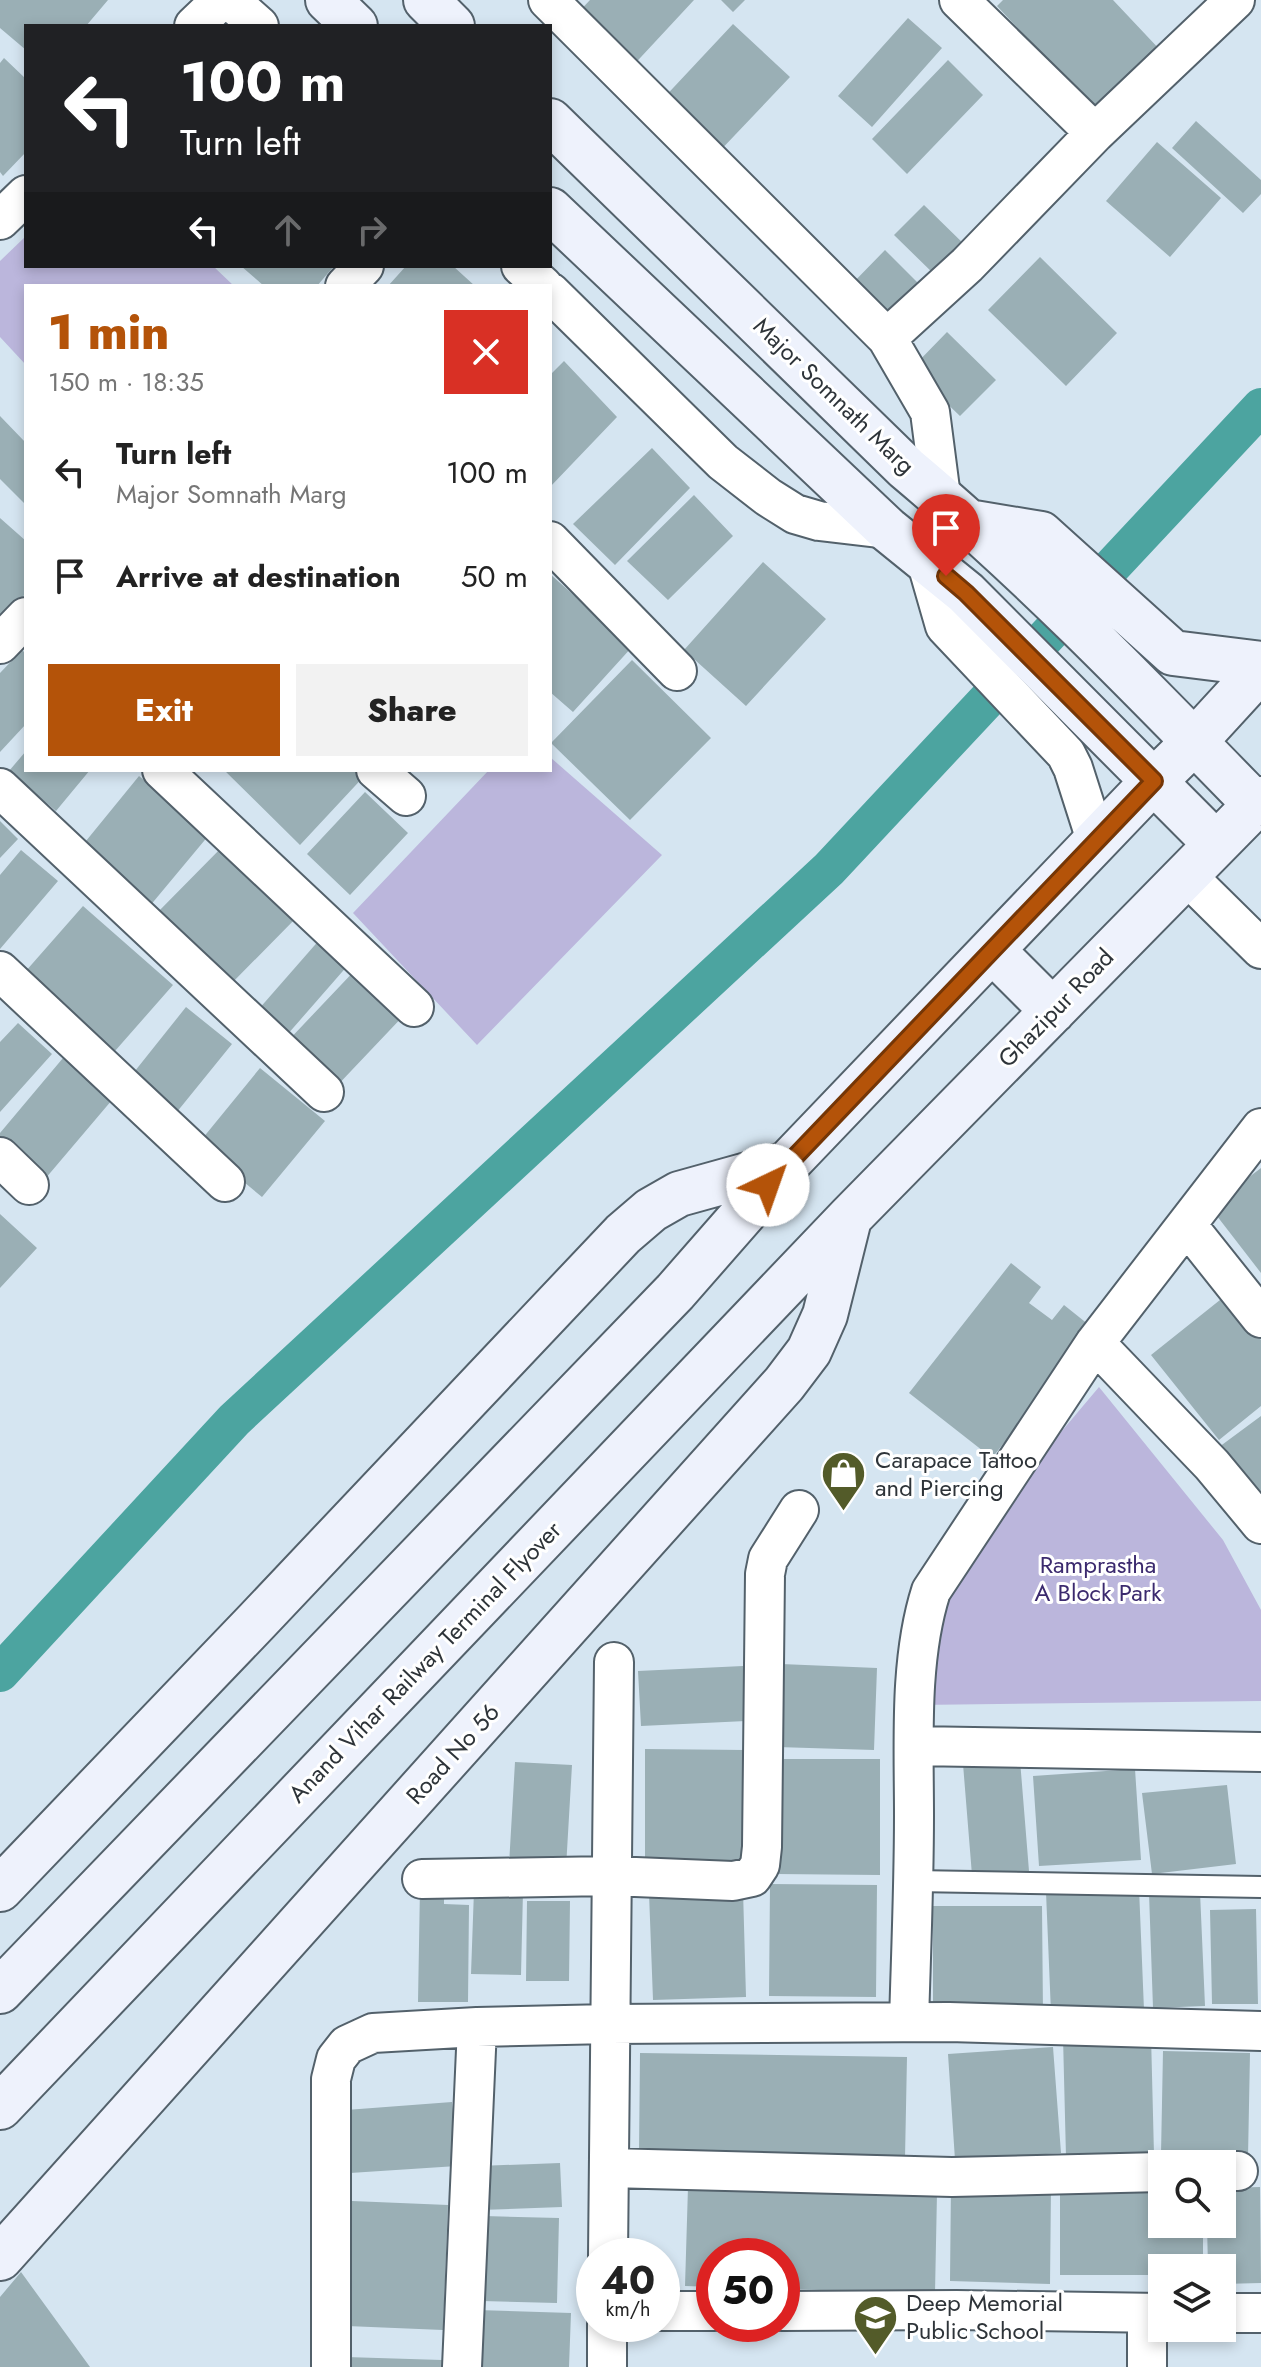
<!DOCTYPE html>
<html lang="en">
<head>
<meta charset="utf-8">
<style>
	:root { --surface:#fff; --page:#f2f2f2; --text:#222; --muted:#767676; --accent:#b45309 }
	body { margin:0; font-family:Jost,sans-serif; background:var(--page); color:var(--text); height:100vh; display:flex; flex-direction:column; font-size:30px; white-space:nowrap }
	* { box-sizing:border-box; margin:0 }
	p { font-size:26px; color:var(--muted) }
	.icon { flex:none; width:44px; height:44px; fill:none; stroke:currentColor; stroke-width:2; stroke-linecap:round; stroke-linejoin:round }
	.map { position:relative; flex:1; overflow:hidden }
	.sheet { position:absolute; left:24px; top:284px; width:528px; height:488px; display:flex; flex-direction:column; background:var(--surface); border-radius:0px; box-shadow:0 4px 12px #0003 }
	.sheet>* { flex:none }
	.top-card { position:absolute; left:24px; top:24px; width:528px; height:244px; border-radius:0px; box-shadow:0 4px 12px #0003; background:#202124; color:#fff; overflow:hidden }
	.controls { position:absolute; left:1148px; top:2150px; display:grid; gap:16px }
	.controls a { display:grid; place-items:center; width:88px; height:88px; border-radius:0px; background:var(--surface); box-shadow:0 4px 12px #0003; font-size:40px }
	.speed { position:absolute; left:576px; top:2238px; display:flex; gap:16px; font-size:40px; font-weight:700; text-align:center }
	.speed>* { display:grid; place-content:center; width:104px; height:104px; border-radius:50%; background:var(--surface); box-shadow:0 4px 12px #0003; line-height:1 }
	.speed small { font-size:20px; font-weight:400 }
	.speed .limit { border:12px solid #d22; background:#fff; color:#111 }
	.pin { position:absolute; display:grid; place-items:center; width:68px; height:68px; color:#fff; margin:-82px -34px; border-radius:50% 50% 50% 0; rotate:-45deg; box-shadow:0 0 8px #0007 }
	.pin .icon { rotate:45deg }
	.me { position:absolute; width:88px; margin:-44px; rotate:42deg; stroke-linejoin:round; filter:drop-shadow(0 0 6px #0008) }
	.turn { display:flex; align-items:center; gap:28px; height:168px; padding:0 24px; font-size:36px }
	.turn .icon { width:104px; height:104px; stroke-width:2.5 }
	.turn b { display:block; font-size:56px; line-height:68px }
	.lanes { display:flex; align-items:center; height:76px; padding:0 24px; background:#0003; justify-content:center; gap:40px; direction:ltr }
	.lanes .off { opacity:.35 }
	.round { display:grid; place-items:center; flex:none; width:84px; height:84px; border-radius:0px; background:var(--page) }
	.summary { display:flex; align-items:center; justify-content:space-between; height:136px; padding:0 24px }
	h1 { font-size:48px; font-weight:800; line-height:60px; color:var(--accent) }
	.action { display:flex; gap:16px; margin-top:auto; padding:16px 24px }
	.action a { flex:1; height:92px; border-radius:0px; background:var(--accent); color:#fff; font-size:32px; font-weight:800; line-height:92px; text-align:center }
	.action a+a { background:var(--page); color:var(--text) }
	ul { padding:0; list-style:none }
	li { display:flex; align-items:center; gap:24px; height:104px; padding:0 24px }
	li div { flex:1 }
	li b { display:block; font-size:30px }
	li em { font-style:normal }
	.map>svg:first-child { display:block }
</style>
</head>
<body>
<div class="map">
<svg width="1261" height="2367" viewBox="0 0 1261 2367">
	<rect width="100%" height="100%" fill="#d5e5f1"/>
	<!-- green -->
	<path fill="#bbb6dc" d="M26 236V266H213L234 286H26V365L0 337V261Z
		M550 757 662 855 477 1045 353 913 489 770H550Z
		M1099 1387 1223 1540 1261 1610V1701L917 1705 918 1602Z"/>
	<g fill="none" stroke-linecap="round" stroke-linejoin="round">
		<!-- canal -->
		<path stroke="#4ca4a0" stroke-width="38" d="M0 1673 234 1420 829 869 1261 407"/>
	</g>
	<!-- building -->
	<path fill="#9aafb5" d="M0 0H108L86 26H26V50L0 28Z
		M590 0H694L628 71 572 19Z
		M721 0H745L733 12Z
		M1003 0H1113L1162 52 1097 113 997 6Z
		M908 18 942 48 872 127 838 96Z
		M733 24 790 77 715 156 659 103Z
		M4 58 26 79V152L3 176 0 172V63Z
		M948 60 983 95 907 174 872 139Z
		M1196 121 1261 180V194L1243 213 1172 148Z
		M1157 142 1221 198 1170 257 1106 201Z
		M924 205 969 249 939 279 894 235Z
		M885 250 922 287 884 326 847 289Z
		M1040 257 1117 333 1066 386 988 310Z
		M241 266H334L317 286H264Z
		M406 266H453L475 286H388Z
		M947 332 996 380 960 416 911 369Z
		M564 361 617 417 550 487V375Z
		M0 416 26 443V505L0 479Z
		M652 448 690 488 615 565 573 524Z
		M694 495 733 536 668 600 627 561Z
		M0 518 26 541V593L0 623Z
		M763 562 826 619 746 706 684 650Z
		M550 574 632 647 573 712 550 692Z
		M22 650 26 654V724L0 752V673Z
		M632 660 711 738 630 820 551 743Z
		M26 751V770H90L56 811 9 771Z
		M224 770H365L368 772 300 845Z
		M139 776 209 835 144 913 77 852Z
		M365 792 408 833 350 895 307 854Z
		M0 821 18 839 0 858Z
		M226 843 299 915 227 988 154 916Z
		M21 850 58 881 0 949V875Z
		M83 906 173 985 115 1051 25 972Z
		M321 938 349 964 287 1035 258 1010Z
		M359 966 407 1012 333 1090 285 1044Z
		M186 1007 232 1044 172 1118 127 1081Z
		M18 1023 52 1054 0 1112V1042Z
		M63 1058 112 1100 45 1179 0 1141V1133Z
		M260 1068 325 1121 262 1197 198 1144Z
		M1261 1168V1273L1210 1207Z
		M0 1214 37 1248 0 1288Z
		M1011 1263 1041 1287 1029 1303 1052 1320 1064 1305 1094 1329 992 1458 909 1393Z
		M1225 1296 1261 1340V1406L1219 1440 1151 1355Z
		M1261 1416V1512L1215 1450Z
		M781 1664 877 1668 874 1750 777 1747Z
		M743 1666 746 1721 641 1726 638 1671Z
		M645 1749 745 1750V1872H645Z
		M775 1759H880V1875L776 1874Z
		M1020 1760 1029 1871 972 1875 963 1764Z
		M515 1762 572 1765 566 1868 509 1865Z
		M1135 1769 1141 1860 1039 1866 1033 1776Z
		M1227 1785 1236 1864 1152 1874 1142 1793Z
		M770 1884 877 1885 876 1997 769 1996Z
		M420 1887 444 1888V1904L469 1905 468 2002H418Z
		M1139 1888 1144 2010 1051 2013 1046 1892Z
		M474 1890 523 1891 521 1975 471 1974Z
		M743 1890 746 1997 653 2000 649 1893Z
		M1200 1892 1205 2006 1153 2008 1149 1893Z
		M527 1901H570L569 1981H526Z
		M933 1906H1042L1043 2015H933Z
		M1256 1909 1258 2004H1212L1210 1910Z
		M1151 2035 1154 2155 1066 2157 1063 2037Z
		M1053 2047 1061 2153 955 2160 948 2054Z
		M1163 2051 1250 2053 1248 2157 1161 2154Z
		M640 2053 907 2057 905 2158 639 2153Z
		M452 2102 457 2166 350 2173 346 2110Z
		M560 2163 562 2207 480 2210 479 2166Z
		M1060 2181H1162V2224H1203V2268H1162V2275H1060Z
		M951 2183 1051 2185 1050 2284 950 2281Z
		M688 2187 937 2193 935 2293 782 2289V2256H714V2287L685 2286Z
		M1260 2187 1261 2283 1222 2284V2268H1208L1207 2224H1222V2188Z
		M352 2201 448 2205 443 2330 347 2326Z
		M484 2216 559 2218 557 2303 482 2301Z
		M21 2272 90 2367H0V2297Z
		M477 2310 571 2313 569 2367H475Z
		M346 2357 442 2360 441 2367H345Z"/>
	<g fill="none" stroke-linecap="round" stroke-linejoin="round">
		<defs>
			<path id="lane" d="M914 1881 1261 1887"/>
			<path id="street" d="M230 0 259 26
				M548 0 887 338 930 412 941 497
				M959 0 1095 133
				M194 26 221 0
				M0 220 26 195
				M521 266 543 286
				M345 286 364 266
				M550 292 723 462 768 497 795 514 819 521 887 529
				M887 338 967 265 1095 133 1235 0
				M550 541 677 671
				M926 560 945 626 1066 754 1073 768 1096 840
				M0 644 26 617
				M162 770 414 1007
				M376 770 406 796
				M0 788 324 1092
				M1186 875 1261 949
				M0 971 225 1182
				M0 1157 29 1185
				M1187 1225 1261 1318
				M1095 1343 1212 1465 1261 1524
				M914 1746 1261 1752
				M422 1879 611 1876 733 1881 752 1877 760 1865 762 1847 765 1574 768 1559 799 1510
				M909 2022C911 1953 914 1884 914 1815 914 1742 909 1660 931 1591L1095 1343 1261 1128
				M609 2168 952 2177 1162 2172
				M1222 2171H1238
				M608 2256 614 1662
				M662 2311H714
				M782 2311 957 2310 1162 2313
				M1222 2313H1261
				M331 2367V2079L336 2059 347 2045 373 2033 477 2027 610 2024 949 2022 1261 2031
				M462 2367 477 2027
				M607 2367V2324
				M1147 2367V2313"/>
			<path id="secondary" d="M328 0 355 26
				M426 0 452 26
				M550 121 906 468C1030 572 1143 689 1255 804
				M550 210 887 529 966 593 1216 844
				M968 522 1041 534 1173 653 1261 664
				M992 950 1053 1011
				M0 1889 257 1621 623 1234 651 1210 679 1194 787 1164
				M0 1991 675 1292 787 1164 1142 793 1194 742 1261 669
				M0 2107 850 1217 1261 799
				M0 2258 784 1384 809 1351 825 1315 849 1219"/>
		</defs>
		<!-- lane casing -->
		<use href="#lane" stroke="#53616b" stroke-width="24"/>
		<!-- street casing -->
		<use href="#street" stroke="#53616b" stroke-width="42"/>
		<!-- secondary casing -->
		<use href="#secondary" stroke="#53616b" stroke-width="48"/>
		<!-- lane -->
		<use href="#lane" stroke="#fff" stroke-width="20"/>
		<!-- street -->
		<use href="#street" stroke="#fff" stroke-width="38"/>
		<!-- secondary -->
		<use href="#secondary" stroke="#eef2fc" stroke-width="44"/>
	</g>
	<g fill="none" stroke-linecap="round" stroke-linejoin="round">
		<defs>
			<path id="route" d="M768 1185 1154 781 966 593 946 576"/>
		</defs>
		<!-- route casing -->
		<use href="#route" stroke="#753606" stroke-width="20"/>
		<!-- route -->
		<use href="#route" stroke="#b45309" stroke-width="14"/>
	</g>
	<!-- icons -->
	<defs>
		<symbol id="shop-pin" viewBox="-11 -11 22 30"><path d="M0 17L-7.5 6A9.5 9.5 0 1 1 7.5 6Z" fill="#535b29" stroke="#fff"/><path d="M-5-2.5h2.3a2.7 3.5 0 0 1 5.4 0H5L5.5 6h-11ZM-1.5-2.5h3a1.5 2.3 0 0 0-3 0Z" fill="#fff"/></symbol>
		<symbol id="school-pin" viewBox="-11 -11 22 30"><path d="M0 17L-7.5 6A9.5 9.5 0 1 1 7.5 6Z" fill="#535b29" stroke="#fff"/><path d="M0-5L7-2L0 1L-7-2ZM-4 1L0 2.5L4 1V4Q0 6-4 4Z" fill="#fff"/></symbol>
	</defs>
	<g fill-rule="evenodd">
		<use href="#shop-pin" x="818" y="1448" width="51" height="69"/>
		<use href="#school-pin" x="850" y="2292" width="51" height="69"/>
	</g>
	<g text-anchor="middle" stroke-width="6" stroke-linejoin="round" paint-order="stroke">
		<!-- street labels -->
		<g font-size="24" fill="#2e3439" stroke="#fff">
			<text transform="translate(834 396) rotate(44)" y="8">Major Somnath Marg</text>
			<text transform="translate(1056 1008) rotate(-46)" y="8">Ghazipur Road</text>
			<text transform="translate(425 1662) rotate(-46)" y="8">Anand Vihar Railway Terminal Flyover</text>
			<text transform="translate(453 1754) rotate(-48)" y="8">Road No 56</text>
		</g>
		<!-- poi labels -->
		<g font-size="24" fill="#2e3439" stroke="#fff" text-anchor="start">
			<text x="875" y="1468">Carapace Tattoo<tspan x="875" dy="28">and Piercing</tspan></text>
			<text x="906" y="2311">Deep Memorial<tspan x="906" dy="28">Public School</tspan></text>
		</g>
		<!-- park labels -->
		<g font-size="24" fill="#3b2a6e" stroke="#fff">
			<text x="1098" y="1573">Ramprastha<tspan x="1098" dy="28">A Block Park</tspan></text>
		</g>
	</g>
</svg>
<div class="controls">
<a><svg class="icon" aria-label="search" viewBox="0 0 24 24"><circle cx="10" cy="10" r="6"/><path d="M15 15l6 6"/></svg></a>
<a><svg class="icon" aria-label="layers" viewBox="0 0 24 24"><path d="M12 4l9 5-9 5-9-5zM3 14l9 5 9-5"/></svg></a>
</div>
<div class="speed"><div>40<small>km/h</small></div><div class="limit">50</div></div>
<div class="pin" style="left:946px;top:576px;background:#d93025"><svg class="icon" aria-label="arrive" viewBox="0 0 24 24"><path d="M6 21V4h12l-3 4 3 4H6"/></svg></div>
<svg class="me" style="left:768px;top:1185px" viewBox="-20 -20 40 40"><circle r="19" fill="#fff"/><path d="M0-13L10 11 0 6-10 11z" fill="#b45309"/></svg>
<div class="top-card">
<div class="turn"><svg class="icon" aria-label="left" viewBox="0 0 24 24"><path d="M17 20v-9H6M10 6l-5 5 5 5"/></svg><div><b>100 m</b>Turn left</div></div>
<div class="lanes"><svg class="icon" aria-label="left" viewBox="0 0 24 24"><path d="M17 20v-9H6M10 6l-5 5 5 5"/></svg><svg class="icon off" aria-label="ahead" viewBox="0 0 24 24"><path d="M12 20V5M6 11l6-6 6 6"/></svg><svg class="icon off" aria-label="right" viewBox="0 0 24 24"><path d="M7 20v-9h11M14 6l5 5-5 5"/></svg></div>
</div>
<section class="sheet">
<div class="summary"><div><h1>1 min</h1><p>150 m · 18:35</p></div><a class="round" style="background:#d93025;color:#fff"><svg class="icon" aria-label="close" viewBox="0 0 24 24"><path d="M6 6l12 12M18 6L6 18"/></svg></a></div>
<ul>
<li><svg class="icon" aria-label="left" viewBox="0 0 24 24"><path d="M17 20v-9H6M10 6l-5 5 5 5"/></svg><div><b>Turn left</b><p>Major Somnath Marg</p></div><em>100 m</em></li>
<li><svg class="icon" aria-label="arrive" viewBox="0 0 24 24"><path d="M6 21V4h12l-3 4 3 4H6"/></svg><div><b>Arrive at destination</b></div><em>50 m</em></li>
</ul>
<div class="action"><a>Exit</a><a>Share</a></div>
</section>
</div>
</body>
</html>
